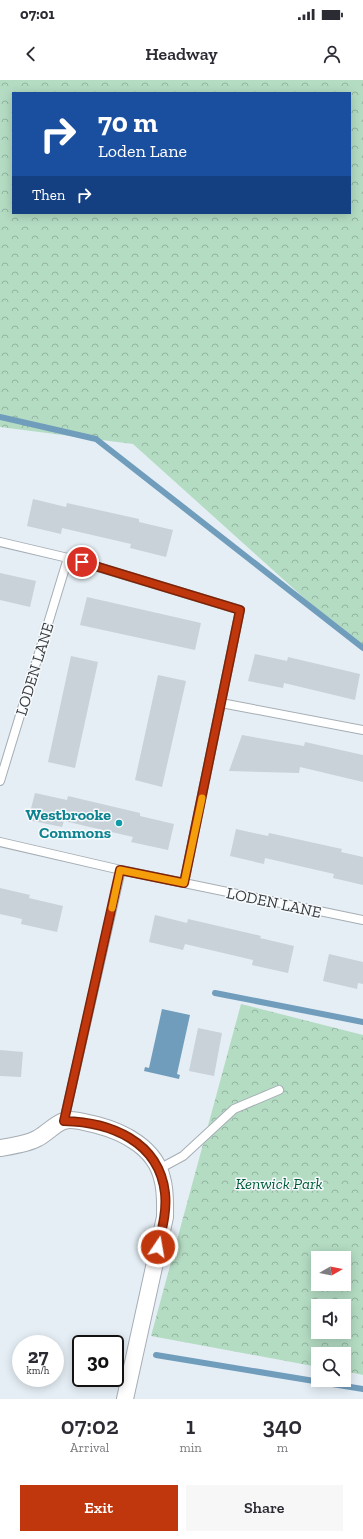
<!DOCTYPE html>
<html lang="en">
<head>
<meta charset="utf-8">
<style>
	:root { --surface:#fff; --page:#f7f7f7; --text:#2b2b33; --muted:#7c7c81; --accent:#c0370d }
	body { margin:0; font-family:"Zilla Slab",serif; background:var(--page); color:var(--text); height:100vh; display:flex; flex-direction:column; font-size:15px; white-space:nowrap }
	* { box-sizing:border-box; margin:0 }
	p { font-size:13px; color:var(--muted) }
	.icon { flex:none; width:22px; height:22px; fill:none; stroke:currentColor; stroke-width:2; stroke-linecap:round; stroke-linejoin:round }
	.map { position:relative; height:1319px; overflow:hidden }
	.panel { display:flex; flex-direction:column; background:var(--surface); flex:1 }
	.panel>* { flex:none }
	.hud { position:absolute; left:12px; top:12px; width:339px; height:122px; border-radius:0px; box-shadow:0 2px 10px #0003; background:#1a4fa0; color:#fff; overflow:hidden }
	.needle { width:26px; rotate:81deg }
	.tools { position:absolute; left:311px; top:1171px; display:grid; gap:8px }
	.tools a { display:grid; place-items:center; width:40px; height:40px; border-radius:0px; background:var(--surface); box-shadow:0 2px 10px #0003; font-size:20px }
	.speed { position:absolute; left:12px; top:1255px; display:flex; gap:8px; font-size:20px; font-weight:700; text-align:center }
	.speed>* { display:grid; place-content:center; width:52px; height:52px; border-radius:50%; background:var(--surface); box-shadow:0 2px 10px #0003; line-height:1 }
	.speed small { font-size:10px; font-weight:400 }
	.speed .limit { border:2px solid #111; border-radius:6px; background:#fff; color:#111 }
	.pin { position:absolute; display:grid; place-items:center; width:34px; height:34px; color:#fff; margin:-17px; border:2px solid #fff; border-radius:50%; box-shadow:0 1px 4px #0007 }
	.me { position:absolute; width:44px; margin:-22px; rotate:12deg; stroke-linejoin:round; filter:drop-shadow(0 0 3px #0008) }
	.turn { display:flex; align-items:center; gap:14px; height:84px; padding:0 20px; font-size:18px }
	.turn .icon { width:52px; height:52px; stroke-width:2.5 }
	.turn b { display:block; font-size:28px; line-height:34px }
	.then { display:flex; align-items:center; height:38px; padding:0 20px; background:#0003; gap:8px; font-size:15px }
	.eta { display:flex; justify-content:space-evenly; align-items:center; height:68px; text-align:center }
	.eta b { font-size:24px; font-weight:600; line-height:28px }
	.action { display:flex; gap:8px; margin-top:auto; padding:8px 20px }
	.action a { flex:1; height:46px; border-radius:0px; background:var(--accent); color:#fff; font-size:16px; font-weight:600; line-height:46px; text-align:center }
	.action a+a { background:var(--page); color:var(--text) }
	.status { display:flex; justify-content:space-between; align-items:center; height:28px; padding:0 20px; background:var(--surface); direction:ltr }
	.status svg { height:11px; fill:currentColor }
	header { display:flex; justify-content:space-between; align-items:center; height:52px; padding:0 20px; background:var(--surface); font-size:18px; font-weight:600 }
	.map>svg:first-child { display:block }
</style>
</head>
<body>
<div class="status"><b>07:01</b><svg viewBox="0 0 49 12"><path d="M0 12V9h3v3zM5 12V6h3v6zM10 12V3h3v9zM15 12V0h3v12zM26 1h20v11H26zM47 4h2v5h-2z"/></svg></div>
<header><svg class="icon" aria-label="back" viewBox="0 0 24 24"><path d="M15 5l-7 7 7 7"/></svg>Headway<svg class="icon" aria-label="person" viewBox="0 0 24 24"><circle cx="12" cy="8" r="4"/><path d="M4 21q1-7 8-7t8 7"/></svg></header>
<div class="map">
<svg width="363" height="1319" viewBox="0 0 363 1319">
	<defs>
		<pattern id="forest-crowns" width="20" height="18" patternUnits="userSpaceOnUse"><rect width="20" height="18" fill="#b4dcc3"/><path d="M2 6a3 3 0 1 1 6 0M12 15a3 3 0 1 1 6 0" fill="none" stroke="#93b4a0"/></pattern>
	</defs>
	<rect width="100%" height="100%" fill="#e5eef5"/>
	<!-- forest -->
	<path fill="url(#forest-crowns)" fill-rule="evenodd" d="M0 0H363V571L133 364 0 347ZM13 13H350V133H13Z
		M241 924 363 955V1295L344 1291V1274H318V1287L151 1256ZM318 1178H344V1204H318ZM318 1226H344V1252H318Z"/>
	<!-- water -->
	<path fill="#709dbc" d="M162 929 190 935 177 994 180 995 179 999 144 991 145 987 149 988Z"/>
	<g fill="none" stroke-linecap="round" stroke-linejoin="round">
		<!-- stream -->
		<path stroke="#709dbc" stroke-width="6" d="M0 337 96 359 363 568
			M215 913 363 942
			M156 1275 363 1309"/>
	</g>
	<!-- building -->
	<path fill="#c9d1d9" d="M33 419 66 427 67 423 139 439V442L173 450 166 477 130 468 131 464 62 448 61 454 27 446Z
		M0 493 36 501 30 527 0 520Z
		M87 517 201 543 195 570 80 545Z
		M255 574 287 581 288 577 360 594 355 620 284 603 283 608 248 601Z
		M71 576 98 582 75 688 48 682Z
		M158 595 186 601 162 707 135 700Z
		M242 655 304 666 305 662 363 675V702L300 687 299 693 229 691Z
		M35 713 67 720 68 716 140 733V736L174 744 168 770 131 762 133 757 64 741 62 747 28 740Z
		M236 749 268 756 269 753 342 769 341 772 363 777V805L333 798 334 794 265 778 264 784 230 776Z
		M0 808 30 815 29 818 63 826 57 852 21 844 22 839 0 834Z
		M155 835 187 843 188 839 261 856 260 858 294 866 288 893 252 885 253 880 185 864 183 870 149 862Z
		M329 874 363 882V904L358 903 357 909 323 901Z
		M198 948 222 953 214 996 189 991Z
		M0 970 23 972 21 997 0 996Z"/>
	<g fill="none" stroke-linecap="round" stroke-linejoin="round">
		<defs>
			<path id="lane" d="M0 462 68 478
				M221 623 363 650
				M0 701 68 478 240 530 184 803
				M0 762 121 790
				M64 1041 121 790 363 840
				M159 1089 183 1076 234 1029 279 1010"/>
			<path id="street" d="M0 1068C12 1066 28 1064 38 1058 46 1054 56 1043 64 1041 72 1038 88 1043 97 1045 124 1052 155 1068 162 1098 166 1111 165 1124 165 1137L125 1319"/>
		</defs>
		<!-- lane casing -->
		<use href="#lane" stroke="#a6aeb5" stroke-width="10"/>
		<!-- street casing -->
		<use href="#street" stroke="#a6aeb5" stroke-width="18"/>
		<!-- lane -->
		<use href="#lane" stroke="#fff" stroke-width="8"/>
		<!-- street -->
		<use href="#street" stroke="#fff" stroke-width="16"/>
	</g>
	<g fill="none" stroke-linecap="round" stroke-linejoin="round">
		<defs>
			<path id="route" d="M82 482 240 530 184 803 120 790 64 1041C110 1042 159 1061 165 1113 167 1131 162 1149 158 1167"/>
		</defs>
		<!-- route casing -->
		<use href="#route" stroke="#7d2408" stroke-width="10"/>
		<!-- route -->
		<use href="#route" stroke="#c0370d" stroke-width="7"/>
		<!-- slow -->
		<path stroke="#f59e0b" stroke-width="7" d="M112 828 120 790 184 803 202 718"/>
	</g>
	<!-- markers -->
	<circle fill="#0f9aa8" stroke="#f7fafd" stroke-width="1.5" cx="119" cy="743" r="4"/>
	<g text-anchor="middle" stroke-width="3" stroke-linejoin="round" paint-order="stroke">
		<!-- street labels -->
		<g font-size="16" fill="#393c3f" stroke="#f7fafd">
			<text transform="translate(34 589) rotate(-73)" y="6">LODEN LANE</text>
			<text transform="translate(274 822) rotate(12)" y="6">LODEN LANE</text>
		</g>
		<!-- culture labels -->
		<g font-size="16" font-weight="bold" fill="#0d838f" stroke="#f7fafd" text-anchor="end">
			<text x="111" y="740">Westbrooke<tspan x="111" dy="18">Commons</tspan></text>
		</g>
		<!-- park labels -->
		<g font-size="16" font-style="italic" fill="#005b37" stroke="#f7fafd">
			<text x="279" y="1109">Kenwick Park</text>
		</g>
	</g>
</svg>
<div class="tools">
<a><svg class="needle" viewBox="-14 -14 28 28"><path d="M0-13l5 13h-10z" fill="#e53935"/><path d="M0 13l5-13h-10z" fill="#7c7c81"/></svg></a>
<a><svg class="icon" aria-label="sound" viewBox="0 0 24 24"><path d="M4 9h4l5-4v14l-5-4H4zM17 9q2 3 0 6"/></svg></a>
<a><svg class="icon" aria-label="search" viewBox="0 0 24 24"><circle cx="10" cy="10" r="6"/><path d="M15 15l6 6"/></svg></a>
</div>
<div class="speed"><div>27<small>km/h</small></div><div class="limit">30</div></div>
<div class="pin" style="left:82px;top:482px;background:#d93025"><svg class="icon" aria-label="arrive" viewBox="0 0 24 24"><path d="M6 21V4h12l-3 4 3 4H6"/></svg></div>
<svg class="me" style="left:158px;top:1167px" viewBox="-20 -20 40 40"><circle r="17" fill="#c0370d" stroke="#fff" stroke-width="3"/><path d="M0-11L8 9 0 5-8 9z" fill="#fff"/></svg>
<div class="hud">
<div class="turn"><svg class="icon" aria-label="right" viewBox="0 0 24 24"><path d="M7 20v-9h11M14 6l5 5-5 5"/></svg><div><b>70 m</b>Loden Lane</div></div>
<div class="then">Then<svg class="icon" aria-label="right" viewBox="0 0 24 24"><path d="M7 20v-9h11M14 6l5 5-5 5"/></svg></div>
</div>
</div>
<section class="panel">
<div class="eta">
<div><b>07:02</b><p>Arrival</p></div>
<div><b>1</b><p>min</p></div>
<div><b>340</b><p>m</p></div>
</div>
<div class="action"><a>Exit</a><a>Share</a></div>
</section>
</body>
</html>
